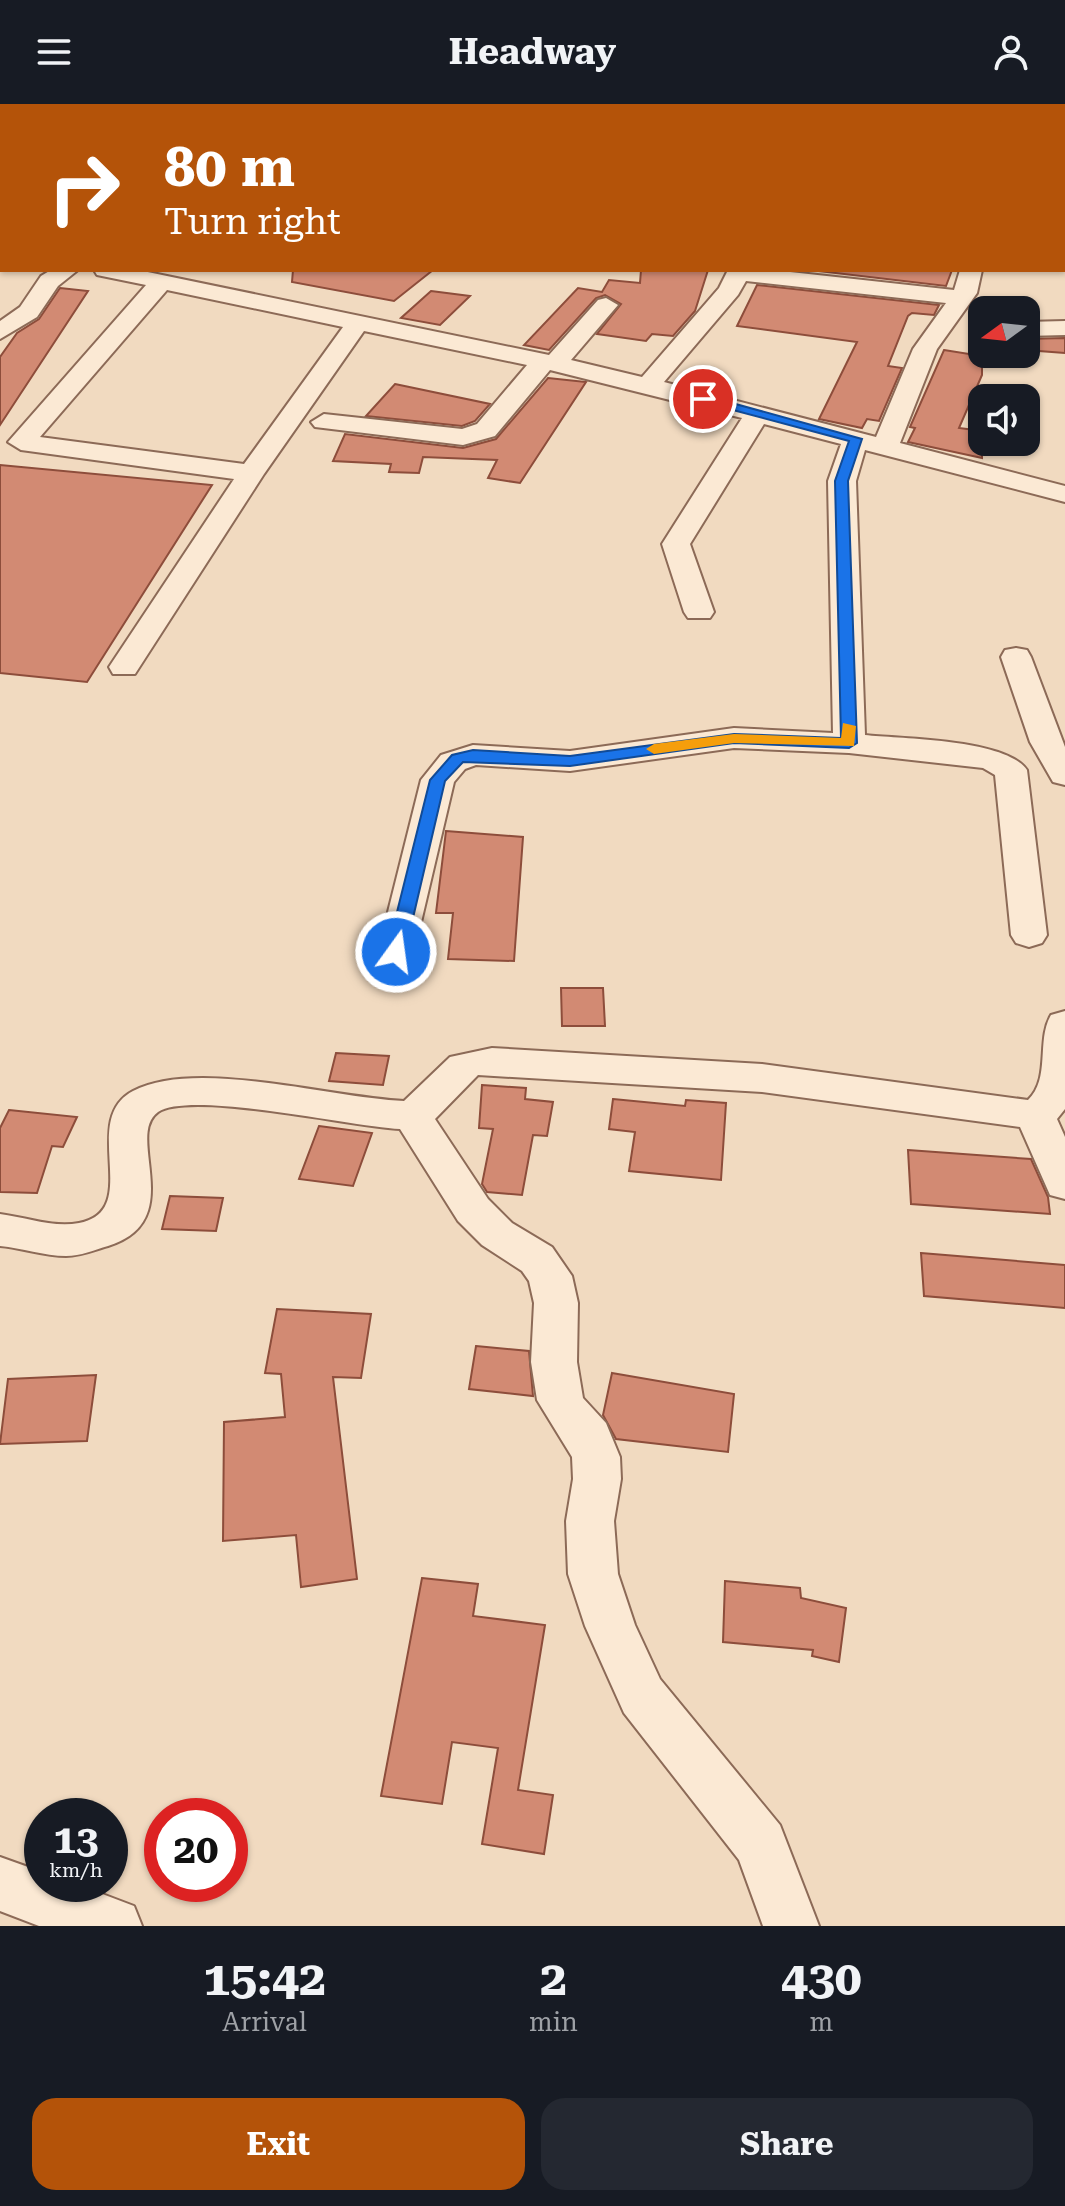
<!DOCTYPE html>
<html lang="en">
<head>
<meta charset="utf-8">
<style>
	:root { --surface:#171b24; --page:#242831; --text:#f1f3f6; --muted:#9ea1a6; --accent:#b45309 }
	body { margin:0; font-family:"Roboto Serif",serif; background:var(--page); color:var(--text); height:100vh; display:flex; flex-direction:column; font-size:30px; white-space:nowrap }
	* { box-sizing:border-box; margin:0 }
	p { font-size:26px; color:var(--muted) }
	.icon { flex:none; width:44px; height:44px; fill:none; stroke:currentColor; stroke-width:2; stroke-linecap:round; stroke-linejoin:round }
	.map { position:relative; height:1822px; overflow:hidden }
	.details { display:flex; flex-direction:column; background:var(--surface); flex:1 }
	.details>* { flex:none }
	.top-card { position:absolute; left:0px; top:0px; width:1066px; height:168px; box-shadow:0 2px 6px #0004; background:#b45309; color:#fff; overflow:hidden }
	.needle { width:52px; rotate:255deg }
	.buttons { position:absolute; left:968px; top:192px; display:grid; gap:16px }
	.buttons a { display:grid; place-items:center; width:72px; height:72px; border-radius:16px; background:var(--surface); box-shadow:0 2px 6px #0004; font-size:40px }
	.speed { position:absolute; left:24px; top:1694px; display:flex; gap:16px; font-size:40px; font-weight:700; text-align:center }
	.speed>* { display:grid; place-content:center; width:104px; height:104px; border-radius:50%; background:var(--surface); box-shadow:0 2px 6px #0004; line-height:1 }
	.speed small { font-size:20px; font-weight:400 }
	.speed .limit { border:12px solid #d22; background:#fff; color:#111 }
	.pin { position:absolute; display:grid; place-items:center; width:68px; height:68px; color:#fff; margin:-34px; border:4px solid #fff; border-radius:50%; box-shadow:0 2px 8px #0007 }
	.me { position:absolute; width:88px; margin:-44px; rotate:14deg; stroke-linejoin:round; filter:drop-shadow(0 0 6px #0008) }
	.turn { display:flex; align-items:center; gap:28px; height:168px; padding:0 32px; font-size:36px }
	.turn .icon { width:104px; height:104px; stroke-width:2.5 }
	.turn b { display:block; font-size:56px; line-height:68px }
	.eta { display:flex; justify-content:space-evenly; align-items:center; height:136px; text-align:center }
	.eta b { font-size:48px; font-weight:700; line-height:56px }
	.cta { display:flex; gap:16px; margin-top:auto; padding:16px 32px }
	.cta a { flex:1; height:92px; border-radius:24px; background:var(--accent); color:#fff; font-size:32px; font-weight:700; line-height:92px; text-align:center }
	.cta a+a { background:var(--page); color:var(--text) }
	header { display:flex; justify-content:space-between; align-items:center; height:104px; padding:0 32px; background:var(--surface); font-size:36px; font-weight:700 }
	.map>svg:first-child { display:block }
</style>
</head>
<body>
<header><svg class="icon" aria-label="menu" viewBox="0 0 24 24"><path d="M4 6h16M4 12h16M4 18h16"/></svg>Headway<svg class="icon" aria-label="person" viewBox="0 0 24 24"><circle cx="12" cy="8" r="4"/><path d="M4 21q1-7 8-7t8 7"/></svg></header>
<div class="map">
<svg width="1065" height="1822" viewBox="0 0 1065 1822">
	<rect width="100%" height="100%" fill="#f1dac0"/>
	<!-- building -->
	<path fill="#d28a73" stroke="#8d4d3b" stroke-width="2" d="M293 166H433L394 197 292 178Z
		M641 166H708L695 207 673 232 652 230 646 237 597 230 621 200 605 191 596 194 549 246 524 241 578 184 602 188 609 176 640 179Z
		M810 166H952L946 182Z
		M757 181 939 201 934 211 912 209 908 212 888 262 902 264 879 317 867 315 862 324 819 315 857 238 737 222Z
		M60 184 88 187 0 321V253L17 229 39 215Z
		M431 187 470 192 440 221 401 214Z
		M1065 234V249L1026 246V235Z
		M944 246 982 252V271L959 324 982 327V354L908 338 915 324 910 323Z
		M548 274 586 278 520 379 488 374 497 356 423 353 419 369 389 368 391 360 333 357 345 330 463 344 496 335Z
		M395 280 490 300 475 317 462 322 366 312Z
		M0 361 212 381 87 578 0 569Z
		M446 727 523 733 514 857 448 855 453 809H436Z
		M561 884H603L605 922H562Z
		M336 949 389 952 383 981 329 977Z
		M482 981 526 984 525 995 553 998 547 1032 533 1031 522 1091 487 1088 482 1080 493 1025 479 1024Z
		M613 995 685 1002 686 996 726 999 721 1076 629 1067 635 1028 609 1025Z
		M9 1006 77 1013 63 1043 52 1042 37 1089 0 1088V1024Z
		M319 1022 372 1029 353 1082 299 1075Z
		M908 1046 1031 1055 1048 1093 1050 1110 911 1100Z
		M170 1092 223 1094 216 1127 162 1125Z
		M921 1149 1065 1161V1204L924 1192Z
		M277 1205 371 1210 361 1274 333 1273 357 1475 301 1483 296 1431 223 1437 224 1318 285 1313 281 1270 265 1269Z
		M476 1242 529 1247 533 1292 469 1285Z
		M612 1269 734 1290 728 1348 616 1335 603 1311Z
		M96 1271 87 1337 0 1340 8 1275Z
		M422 1474 478 1480 473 1512 545 1521 518 1686 553 1691 544 1750 482 1740 498 1644 452 1638 442 1700 381 1692Z
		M725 1477 800 1484 801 1494 846 1504 839 1558 812 1552 813 1546 723 1538Z"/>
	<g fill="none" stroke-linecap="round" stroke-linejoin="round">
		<defs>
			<path id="minor" d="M886 0H906L908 2H888Z
				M1064 112H1065V126H1064Z
				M0 134H2V148H0Z
				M51 166H78L58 182 37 213 0 235V217L20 203 41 172Z
				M94 166H138L549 251 598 196 606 194 618 201 571 256 642 273 719 184 728 166H772L954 186 960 166H982L977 189 937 245 900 339 1065 382V398L865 346 856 377 865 631C902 635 1006 635 1027 666L1047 831 1042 839 1029 843 1016 839 1011 831 995 671 983 664 849 649 734 644 570 667 476 661 465 665 454 678 414 848 409 856 396 860 383 856 378 848 421 676 441 651 473 641 570 647 734 624 833 629 828 377 841 340 764 320 690 440 714 508 710 514H688L684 508 662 440 742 314 550 266 495 332 463 341 315 323 311 318 324 310 462 325 477 320 527 261 364 227 264 370 135 570H113L109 563 234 375 21 346 8 338 146 181 97 171ZM746 177 946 199 913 245 876 333 664 278 738 191ZM167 186 343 223 244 360 40 333Z
				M1065 217V231L1026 232V218Z
				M1016 544 1027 546 1031 553 1065 643V681L1053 678 1030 638 1001 553 1005 546Z
				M1065 907V1005L1057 1015 1065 1033V1095L1050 1091 1020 1023 762 988 478 971 435 1015 488 1095 512 1119 552 1143 572 1172 578 1199 577 1258 583 1294 606 1319 620 1353 621 1375 614 1417 618 1470 635 1521 660 1575 780 1721 819 1822H763L739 1756 624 1609 585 1522 568 1470 566 1417 573 1375 572 1353 537 1296 531 1258 534 1199 529 1177 522 1167 482 1141 458 1117 400 1025C353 1023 191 986 158 1008 124 1032 189 1117 108 1142 94 1146 81 1152 66 1152 44 1152 22 1144 0 1142V1110C25 1113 53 1124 79 1119 144 1107 78 1016 133 987 196 954 332 994 404 997L450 953 492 944 762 960 1028 996C1051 974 1036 936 1051 911Z
				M0 1753 42 1768V1780H76L134 1802 142 1822H39L0 1807Z"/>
		</defs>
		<!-- minor casing -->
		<use href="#minor" stroke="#8c6a57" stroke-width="4"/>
		<!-- minor -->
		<use href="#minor" fill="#fbe9d4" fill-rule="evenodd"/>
	</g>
	<!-- route -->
	<path fill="#1a73e8" stroke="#114b97" stroke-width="2" d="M703 291 862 335 848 377 857 639 849 644 734 639 570 662 463 658 445 677 405 848 402 852H390L387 848 430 676 452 651 473 646 570 652 734 630 841 634 835 377 849 337 699 297 697 295Z"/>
	<!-- slow -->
	<path fill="#f59e0b" d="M843 619 856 622 854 642 734 639 654 650 646 645 654 640 734 630 841 634Z"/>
</svg>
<div class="buttons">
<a><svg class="needle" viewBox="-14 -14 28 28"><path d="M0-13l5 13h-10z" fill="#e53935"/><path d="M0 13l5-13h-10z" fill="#9ea1a6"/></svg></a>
<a><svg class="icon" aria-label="sound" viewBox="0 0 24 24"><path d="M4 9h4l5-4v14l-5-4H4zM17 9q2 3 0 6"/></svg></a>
</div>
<div class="speed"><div>13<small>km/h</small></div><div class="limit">20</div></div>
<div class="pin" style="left:703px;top:295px;background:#d93025"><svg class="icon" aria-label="arrive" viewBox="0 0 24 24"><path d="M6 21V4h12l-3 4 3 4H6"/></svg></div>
<svg class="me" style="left:396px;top:848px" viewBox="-20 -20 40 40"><circle r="17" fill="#1a73e8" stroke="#fff" stroke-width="3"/><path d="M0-11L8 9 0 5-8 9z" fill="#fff"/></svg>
<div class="top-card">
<div class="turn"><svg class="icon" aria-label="right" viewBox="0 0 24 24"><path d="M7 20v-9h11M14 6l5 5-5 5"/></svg><div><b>80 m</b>Turn right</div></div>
</div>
</div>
<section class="details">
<div class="eta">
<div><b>15:42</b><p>Arrival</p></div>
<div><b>2</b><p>min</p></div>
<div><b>430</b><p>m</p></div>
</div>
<div class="cta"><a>Exit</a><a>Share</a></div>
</section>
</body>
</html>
